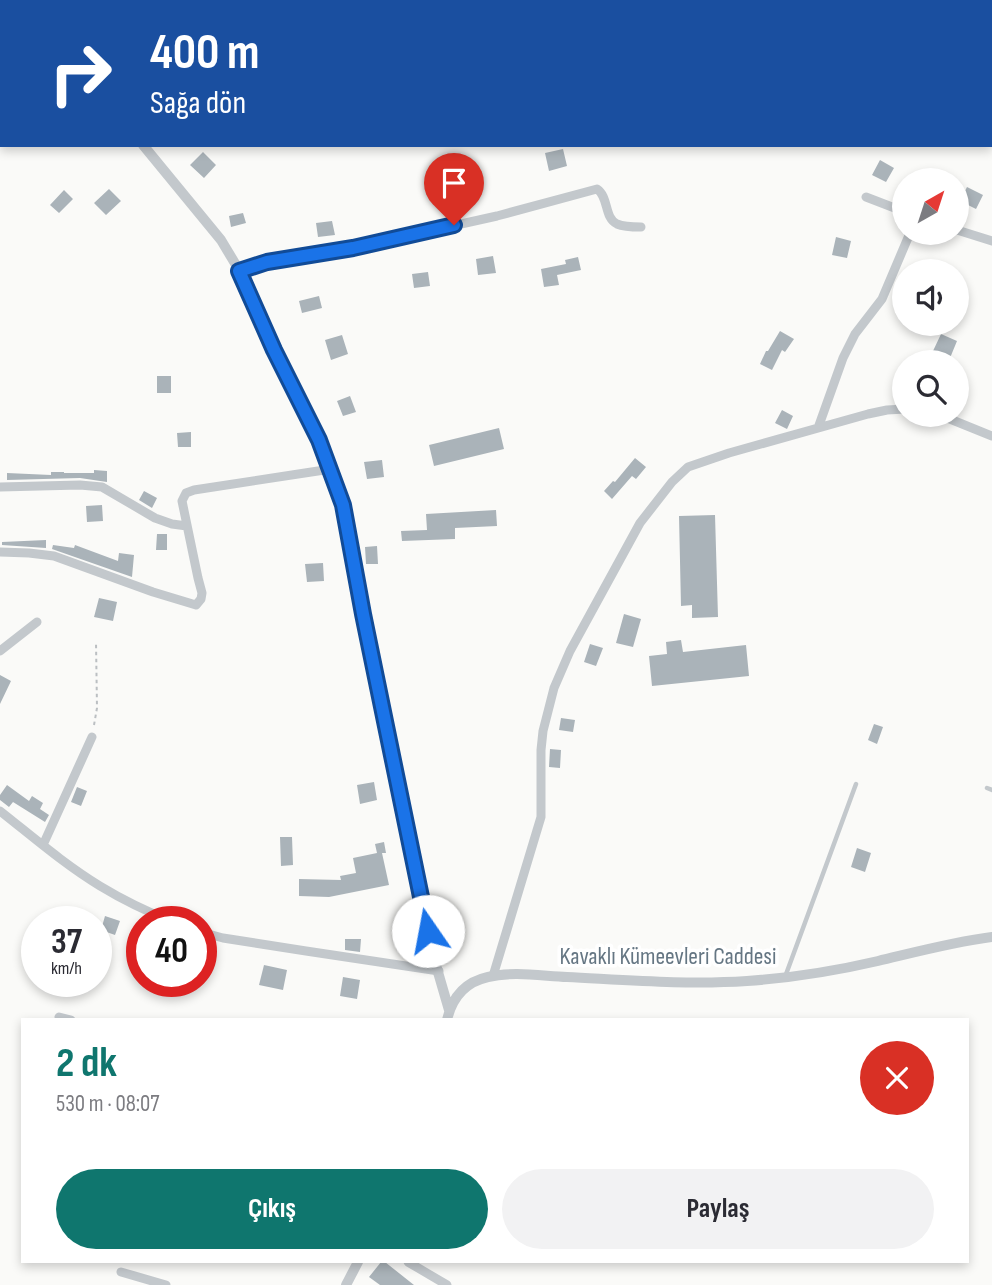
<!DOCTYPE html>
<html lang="tr">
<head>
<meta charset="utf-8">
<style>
	:root { --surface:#fff; --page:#f2f2f3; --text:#2b2b33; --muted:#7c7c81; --accent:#0f766e }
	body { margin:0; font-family:"Sofia Sans Condensed",sans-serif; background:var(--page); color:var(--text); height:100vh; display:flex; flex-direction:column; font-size:26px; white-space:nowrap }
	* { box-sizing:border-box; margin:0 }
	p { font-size:23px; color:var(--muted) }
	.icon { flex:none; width:38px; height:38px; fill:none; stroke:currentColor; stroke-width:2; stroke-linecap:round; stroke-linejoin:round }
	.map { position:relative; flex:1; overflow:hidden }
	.side { position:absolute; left:21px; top:1018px; width:948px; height:245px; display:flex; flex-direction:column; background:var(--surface); border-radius:0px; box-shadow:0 4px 10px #0003 }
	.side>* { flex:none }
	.top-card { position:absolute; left:0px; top:0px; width:992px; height:147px; box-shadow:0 4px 10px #0003; background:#1a4fa0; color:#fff; overflow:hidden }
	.needle { width:46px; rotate:39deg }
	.fabs { position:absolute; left:892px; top:168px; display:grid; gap:14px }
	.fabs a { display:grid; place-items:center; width:77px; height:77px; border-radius:50%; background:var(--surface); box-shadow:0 4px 10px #0003; font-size:35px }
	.speed { position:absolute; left:21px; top:906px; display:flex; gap:14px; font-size:35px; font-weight:700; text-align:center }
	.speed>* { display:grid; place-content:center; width:91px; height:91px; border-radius:50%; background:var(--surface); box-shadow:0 4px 10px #0003; line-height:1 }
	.speed small { font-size:18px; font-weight:400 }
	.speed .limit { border:10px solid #d22; background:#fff; color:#111 }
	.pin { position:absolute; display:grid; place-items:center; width:60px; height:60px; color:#fff; margin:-72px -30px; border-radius:50% 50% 50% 0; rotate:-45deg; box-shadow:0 0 7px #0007 }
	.pin .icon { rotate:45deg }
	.me { position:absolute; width:77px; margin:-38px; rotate:348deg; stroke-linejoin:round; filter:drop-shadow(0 0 5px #0008) }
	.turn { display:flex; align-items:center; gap:24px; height:147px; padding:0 35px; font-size:32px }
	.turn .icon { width:91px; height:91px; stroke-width:2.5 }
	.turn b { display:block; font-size:49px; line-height:60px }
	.round { display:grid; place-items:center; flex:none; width:74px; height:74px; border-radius:37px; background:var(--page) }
	.headline { display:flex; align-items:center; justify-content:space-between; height:119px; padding:0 35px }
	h1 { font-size:42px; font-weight:700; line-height:52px; color:var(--accent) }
	.primary-button { display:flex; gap:14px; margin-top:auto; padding:14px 35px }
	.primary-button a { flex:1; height:80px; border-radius:42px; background:var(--accent); color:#fff; font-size:28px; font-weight:700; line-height:80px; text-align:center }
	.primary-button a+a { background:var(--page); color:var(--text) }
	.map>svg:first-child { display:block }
</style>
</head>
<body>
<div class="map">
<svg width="992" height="1285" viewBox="0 0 992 1285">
	<rect width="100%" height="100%" fill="#fafaf8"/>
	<!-- building -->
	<path fill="#aab3b9" d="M563 149 567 166 549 171 545 153Z
		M203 152 216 165 204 178 190 165Z
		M880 160 894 168 886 182 872 175Z
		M967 187 983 195 976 209 960 201Z
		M109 189 121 201 106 215 94 203Z
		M64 190 73 199 59 213 50 205Z
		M243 213 246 223 231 227 229 216Z
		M332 221 335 235 318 237 316 223Z
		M836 237 851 241 847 258 832 255Z
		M493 256 496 273 478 275 476 259Z
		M578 257 581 270 557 275 559 285 544 287 541 269 566 264 565 260Z
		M428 272 430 286 414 288 412 274Z
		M319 296 322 308 302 313 299 301Z
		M780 331 794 339 785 352 782 350 772 370 760 364 766 351H768Z
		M941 334 957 341 950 358 933 351Z
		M342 335 348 354 331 360 325 340Z
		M157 376H171V393H157Z
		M350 396 356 412 343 416 337 401Z
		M782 410 793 416 787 429 775 423Z
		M499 428 504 449 434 466 429 445Z
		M191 432V447H178L177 433Z
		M635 458 646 467 636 479 632 476 612 499 604 491 613 481 615 482Z
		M382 460 384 477 367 479 364 462Z
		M94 470 107 471V482L80 478 7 480V473L51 475V472H64V473H94Z
		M144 491 157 498 152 508 139 500Z
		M102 505 103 521 87 522 86 506Z
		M496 510 497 526 455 528V539L402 541 401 531 427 530 426 514Z
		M715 515 718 617 692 618V605L681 606 679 516Z
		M157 534H167V550H156Z
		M46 540V548L2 545V542Z
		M53 545 74 548 75 545 118 561 119 553 134 555 132 577 52 549Z
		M377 546 378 564H366L365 547Z
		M323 563 324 581 307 582 305 564Z
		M99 598 117 602 113 621 94 617Z
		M624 614 641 619 633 647 616 643Z
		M681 640 683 652 746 645 749 676 652 686 649 656 667 654 666 642Z
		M590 644 603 648 596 666 584 662Z
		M0 675 11 681 0 704Z
		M561 718 575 720 573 732 559 730Z
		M874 724 883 727 877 744 868 740Z
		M550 749 561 750 560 768 549 767Z
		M374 782 377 800 360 804 357 785Z
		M7 785 29 801 32 796 43 803 40 809 49 815 45 822 13 802 9 807 0 800V795Z
		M77 787 87 791 81 806 71 802Z
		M280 837H292L293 865 281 866Z
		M384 842 386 853H382L389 885 329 897 299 896V879L341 880 340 876 356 873 353 858 377 853 375 844Z
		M857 848 871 853 865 872 851 867Z
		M105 916 120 921 115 935 101 930Z
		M345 939H361L360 952 345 950Z
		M264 965 287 970 283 990 259 985Z
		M343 977 360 980 357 999 340 996Z
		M381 1262H385L414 1285H380L369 1277Z"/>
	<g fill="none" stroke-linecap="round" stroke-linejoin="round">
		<!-- path -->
		<path stroke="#bbbfc2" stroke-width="2" stroke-dasharray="3.5 3.5" stroke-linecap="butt" d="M94 725 97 708 96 642"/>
		<!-- service -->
		<path stroke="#c3c8cc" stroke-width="4.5" d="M987 788 992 790
			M785 977 856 784"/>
		<!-- minor -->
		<path stroke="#c3c8cc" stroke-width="9" d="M379 2 382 0
			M866 197 905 212
			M957 230 992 241
			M239 270 267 262 353 248 497 216 597 189C609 197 604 218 617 224 624 227 634 227 641 227
			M940 415 992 436
			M818 428 843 358 855 334 882 299 910 233
			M0 487 80 485 102 487 155 518 172 524 187 526
			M0 552 29 553 54 556 153 592 196 605 201 599 202 593 198 578 182 501 186 493 194 490 331 469
			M0 651 37 622
			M0 811C33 837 64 864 100 886 123 900 148 912 173 922
			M43 845 92 737
			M201 932 223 938 306 951 439 971
			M493 976 541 817V750L543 731 554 688 570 651 640 523 672 482 688 467 729 453 868 414 887 410 905 409
			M59 1017 71 1020
			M408 1262 447 1285
			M121 1272 166 1285"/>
		<!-- tertiary -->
		<path stroke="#c3c8cc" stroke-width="10" d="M20 0 21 2
			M143 145 221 240 239 270 274 350 319 440 336 481 343 504 363 614 433 955 449 1010
			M447 1020C452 998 465 982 488 977 513 971 542 976 567 977 627 980 687 985 747 981 791 978 835 971 878 961 916 952 953 942 992 937
			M346 1285 358 1262"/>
	</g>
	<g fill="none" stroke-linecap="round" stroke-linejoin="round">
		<defs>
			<path id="route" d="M428 931 363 614 343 505 319 440 274 350 239 271 267 262 353 248 454 225"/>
		</defs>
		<!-- route casing -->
		<use href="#route" stroke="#114b97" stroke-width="18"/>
		<!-- route -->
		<use href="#route" stroke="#1a73e8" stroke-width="12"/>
	</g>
	<g text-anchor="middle" stroke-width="7" stroke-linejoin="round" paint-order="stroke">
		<!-- street labels -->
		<g font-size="24" fill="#657683" stroke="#fff">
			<text x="668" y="964">Kavaklı Kümeevleri Caddesi</text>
		</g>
	</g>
</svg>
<div class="fabs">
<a><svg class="needle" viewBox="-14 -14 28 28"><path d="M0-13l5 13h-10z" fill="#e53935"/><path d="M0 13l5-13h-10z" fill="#7c7c81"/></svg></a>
<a><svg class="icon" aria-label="sound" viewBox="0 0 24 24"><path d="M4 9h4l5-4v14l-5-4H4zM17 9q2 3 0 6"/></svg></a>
<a><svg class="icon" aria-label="search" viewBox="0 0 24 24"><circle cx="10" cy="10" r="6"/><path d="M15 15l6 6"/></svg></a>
</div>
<div class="speed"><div>37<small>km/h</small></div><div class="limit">40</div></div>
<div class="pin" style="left:454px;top:225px;background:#d93025"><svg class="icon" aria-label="arrive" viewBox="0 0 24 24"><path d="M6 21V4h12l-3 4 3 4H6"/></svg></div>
<svg class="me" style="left:428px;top:931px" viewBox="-20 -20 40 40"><circle r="19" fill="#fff"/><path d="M0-13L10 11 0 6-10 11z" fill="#1a73e8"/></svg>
<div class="top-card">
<div class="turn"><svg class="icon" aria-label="right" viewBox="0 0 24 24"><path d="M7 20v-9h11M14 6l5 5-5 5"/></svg><div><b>400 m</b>Sağa dön</div></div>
</div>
<section class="side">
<div class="headline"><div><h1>2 dk</h1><p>530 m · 08:07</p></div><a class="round" style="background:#d93025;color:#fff"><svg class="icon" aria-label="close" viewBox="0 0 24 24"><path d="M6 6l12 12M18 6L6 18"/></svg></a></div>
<div class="primary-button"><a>Çıkış</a><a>Paylaş</a></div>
</section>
</div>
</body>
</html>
